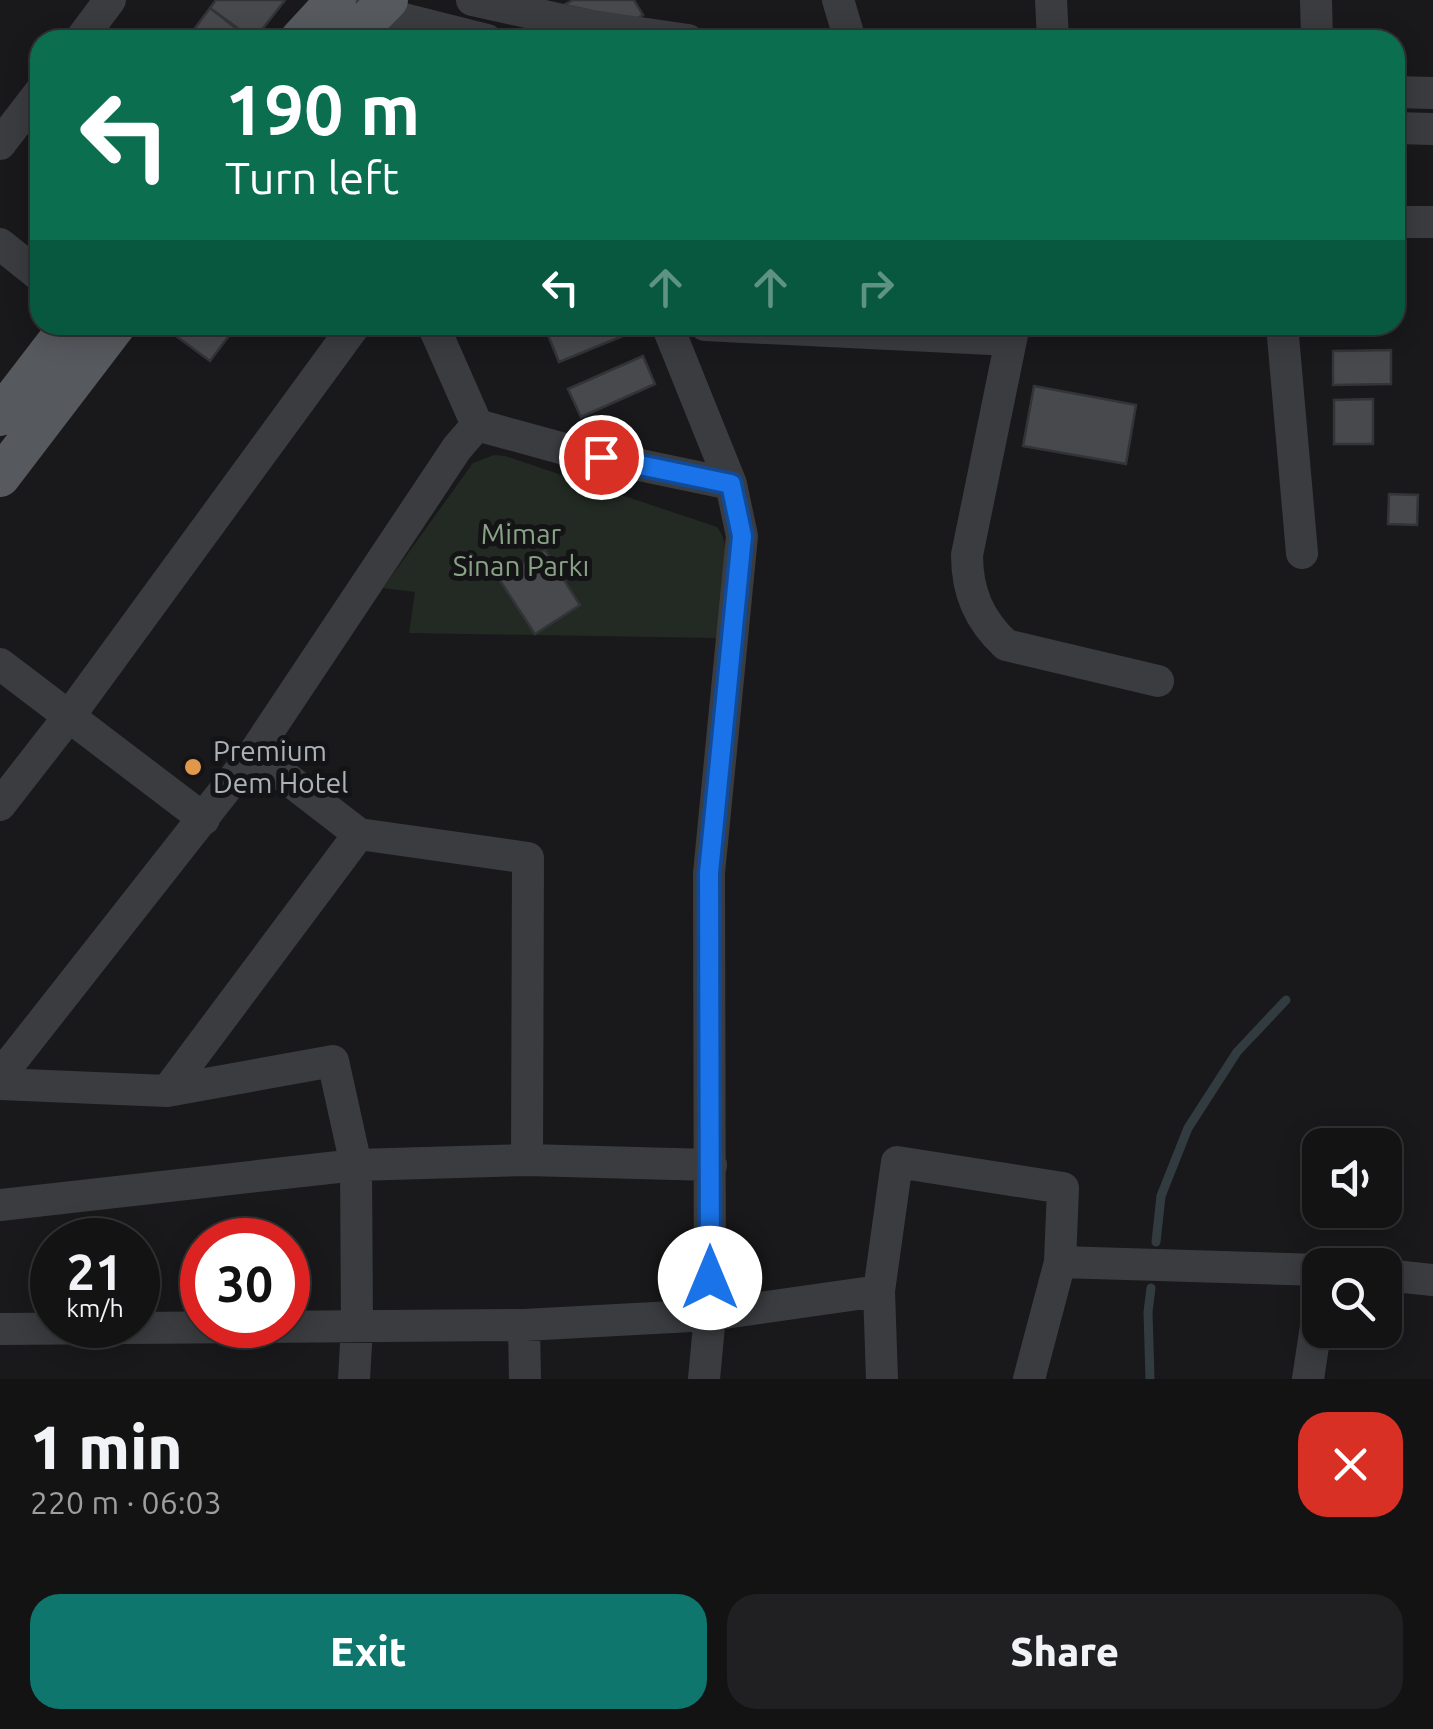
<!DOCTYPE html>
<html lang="en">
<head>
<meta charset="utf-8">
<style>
	:root { --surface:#131314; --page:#202022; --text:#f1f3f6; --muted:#9d9ea0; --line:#323234; --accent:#0f766e }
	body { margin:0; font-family:Ubuntu,sans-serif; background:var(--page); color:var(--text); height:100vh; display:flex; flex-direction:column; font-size:38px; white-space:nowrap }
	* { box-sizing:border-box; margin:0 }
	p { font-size:32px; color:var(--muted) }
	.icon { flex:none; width:55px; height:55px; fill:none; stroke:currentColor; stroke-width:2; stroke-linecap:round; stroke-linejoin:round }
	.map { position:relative; height:1379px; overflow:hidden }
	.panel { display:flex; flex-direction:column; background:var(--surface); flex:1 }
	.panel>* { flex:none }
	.top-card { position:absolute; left:30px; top:30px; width:1375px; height:305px; border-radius:30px; box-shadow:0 5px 25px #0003,0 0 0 2px var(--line); background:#0b6e4f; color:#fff; overflow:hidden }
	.fabs { position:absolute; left:1302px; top:1128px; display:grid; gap:20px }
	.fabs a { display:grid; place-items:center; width:100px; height:100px; border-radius:20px; background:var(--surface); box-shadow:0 5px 25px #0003,0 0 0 2px var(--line); font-size:50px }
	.speed { position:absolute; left:30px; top:1218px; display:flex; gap:20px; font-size:50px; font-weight:700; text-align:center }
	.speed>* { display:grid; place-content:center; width:130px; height:130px; border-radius:50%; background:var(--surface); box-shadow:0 5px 25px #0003,0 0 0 2px var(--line); line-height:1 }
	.speed small { font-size:25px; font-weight:400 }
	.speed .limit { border:15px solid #d22; background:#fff; color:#111 }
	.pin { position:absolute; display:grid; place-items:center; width:85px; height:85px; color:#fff; margin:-42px; border:5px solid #fff; border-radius:50%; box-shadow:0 2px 10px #0007 }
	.me { position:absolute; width:110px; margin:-55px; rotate:0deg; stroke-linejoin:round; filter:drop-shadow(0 0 8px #0008) }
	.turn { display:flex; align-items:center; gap:35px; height:210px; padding:0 30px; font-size:45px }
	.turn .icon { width:130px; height:130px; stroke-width:2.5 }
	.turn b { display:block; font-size:70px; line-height:85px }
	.lanes { display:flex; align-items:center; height:95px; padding:0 30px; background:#0003; justify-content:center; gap:50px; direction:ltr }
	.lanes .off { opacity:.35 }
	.round { display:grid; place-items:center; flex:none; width:105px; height:105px; border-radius:30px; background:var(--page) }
	.summary { display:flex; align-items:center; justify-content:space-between; height:170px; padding:0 30px }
	h1 { font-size:60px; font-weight:800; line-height:75px }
	.action { display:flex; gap:20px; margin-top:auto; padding:20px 30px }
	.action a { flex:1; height:115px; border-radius:30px; background:var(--accent); color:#fff; font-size:40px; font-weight:800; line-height:115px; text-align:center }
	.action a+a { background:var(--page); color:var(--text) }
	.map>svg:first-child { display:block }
</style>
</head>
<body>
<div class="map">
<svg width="1433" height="1379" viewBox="0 0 1433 1379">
	<rect width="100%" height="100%" fill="#19191b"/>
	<!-- green -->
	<path fill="#232a23" d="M494 455 505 456 717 527C736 548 720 611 716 638L409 633 415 592 383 588 473 463Z"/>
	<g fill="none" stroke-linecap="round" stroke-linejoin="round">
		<!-- stream -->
		<path stroke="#323c40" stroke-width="9" d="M1156 1242 1161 1196 1188 1128 1237 1052 1286 1000
			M1150 1379 1148 1312 1151 1288"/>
	</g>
	<!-- building -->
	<path fill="#48494d" stroke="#333437" stroke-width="2.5" d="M216 0H285L254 40 210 8Z
		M573 0H634L643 15 634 20 564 5Z
		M210 8 251 40H186Z
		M172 325H229L234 329 210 361 168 330Z
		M544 325H632L635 331 559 362Z
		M1391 350V384L1333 385V351Z
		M643 356 655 384 581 417 568 389Z
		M1034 386 1136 405 1126 464 1023 446Z
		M1373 399V444H1334V400Z
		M1389 494 1418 495 1417 525 1388 524Z
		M545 550 580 605 535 634 499 579Z"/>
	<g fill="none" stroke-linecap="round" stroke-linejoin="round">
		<!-- minor -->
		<path stroke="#3a3c3f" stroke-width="32" d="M352 0 376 12 487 40
			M472 0 585 25 688 40
			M838 0 850 40
			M1051 0 1053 40
			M1316 0 1317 40
			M80 40 110 0
			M1395 92 1433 93
			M1395 128 1433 129
			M0 144 40 92
			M1395 222H1433
			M0 244 40 276
			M667 325 731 484 742 536 709 873 710 1315 704 1379
			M705 325 1011 340
			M1014 325 967 555C967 592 979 620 1006 645L1158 681
			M1282 325 1302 553
			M477 425 568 450 731 484
			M0 664 204 819
			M254 753 359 834 528 858 527 1160
			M0 805 70 715 355 325
			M0 1076 254 753 457 448 477 425 433 325
			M0 1084 167 1091 333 1061 356 1165 357 1327 354 1379
			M167 1091 359 834
			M0 1205 356 1165 527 1160 711 1165
			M1385 1275 1433 1280
			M879 1291 882 1379
			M524 1325 525 1379
			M0 1329 524 1325 710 1315 879 1291 897 1162 1063 1188 1060 1262 1320 1270
			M1029 1379 1060 1262
			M1308 1379 1320 1300"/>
		<!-- major -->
		<path stroke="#56595e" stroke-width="40" d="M299 40 336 0
			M348 40 388 0
			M0 416 70 325
			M0 477 116 325"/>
	</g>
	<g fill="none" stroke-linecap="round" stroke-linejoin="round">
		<defs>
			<path id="route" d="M601 457 731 484 742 536 709 873 710 1278"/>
		</defs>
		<!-- route casing -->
		<use href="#route" stroke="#114b97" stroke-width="25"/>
		<!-- route -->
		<use href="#route" stroke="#1a73e8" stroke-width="18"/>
	</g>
	<!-- markers -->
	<circle fill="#e2984a" stroke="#141416" stroke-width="4" cx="193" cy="767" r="10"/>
	<g text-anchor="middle" stroke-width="10" stroke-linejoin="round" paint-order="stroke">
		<!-- park labels -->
		<g font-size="28" fill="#88a285" stroke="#141416">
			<text x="521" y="544">Mimar<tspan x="521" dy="32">Sinan Parkı</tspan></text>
		</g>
		<!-- poi labels -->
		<g font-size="28" fill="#acb2b9" stroke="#141416" text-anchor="start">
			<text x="213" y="761">Premium<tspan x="213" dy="32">Dem Hotel</tspan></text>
		</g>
	</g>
</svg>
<div class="fabs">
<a><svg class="icon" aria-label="sound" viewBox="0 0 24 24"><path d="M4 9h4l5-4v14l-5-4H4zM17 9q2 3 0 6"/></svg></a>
<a><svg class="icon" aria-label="search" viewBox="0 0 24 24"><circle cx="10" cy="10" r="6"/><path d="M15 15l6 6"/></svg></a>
</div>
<div class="speed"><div>21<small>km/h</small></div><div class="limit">30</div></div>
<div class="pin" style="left:601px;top:457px;background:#d93025"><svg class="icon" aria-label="arrive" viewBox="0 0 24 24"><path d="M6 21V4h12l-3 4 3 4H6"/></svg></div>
<svg class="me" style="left:710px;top:1278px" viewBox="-20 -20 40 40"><circle r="19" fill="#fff"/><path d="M0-13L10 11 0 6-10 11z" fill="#1a73e8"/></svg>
<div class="top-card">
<div class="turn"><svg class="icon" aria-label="left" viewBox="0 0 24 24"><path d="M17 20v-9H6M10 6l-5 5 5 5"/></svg><div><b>190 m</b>Turn left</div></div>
<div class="lanes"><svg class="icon" aria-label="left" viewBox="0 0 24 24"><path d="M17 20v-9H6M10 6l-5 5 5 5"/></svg><svg class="icon off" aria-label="ahead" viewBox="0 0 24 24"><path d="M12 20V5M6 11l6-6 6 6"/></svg><svg class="icon off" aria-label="ahead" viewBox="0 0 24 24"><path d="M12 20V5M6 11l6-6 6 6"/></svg><svg class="icon off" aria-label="right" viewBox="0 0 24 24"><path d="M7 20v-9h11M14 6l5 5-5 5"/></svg></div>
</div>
</div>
<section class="panel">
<div class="summary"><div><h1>1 min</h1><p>220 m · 06:03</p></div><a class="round" style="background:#d93025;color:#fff"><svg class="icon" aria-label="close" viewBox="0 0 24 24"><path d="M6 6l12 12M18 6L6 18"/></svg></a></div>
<div class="action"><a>Exit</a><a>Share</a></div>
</section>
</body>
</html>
